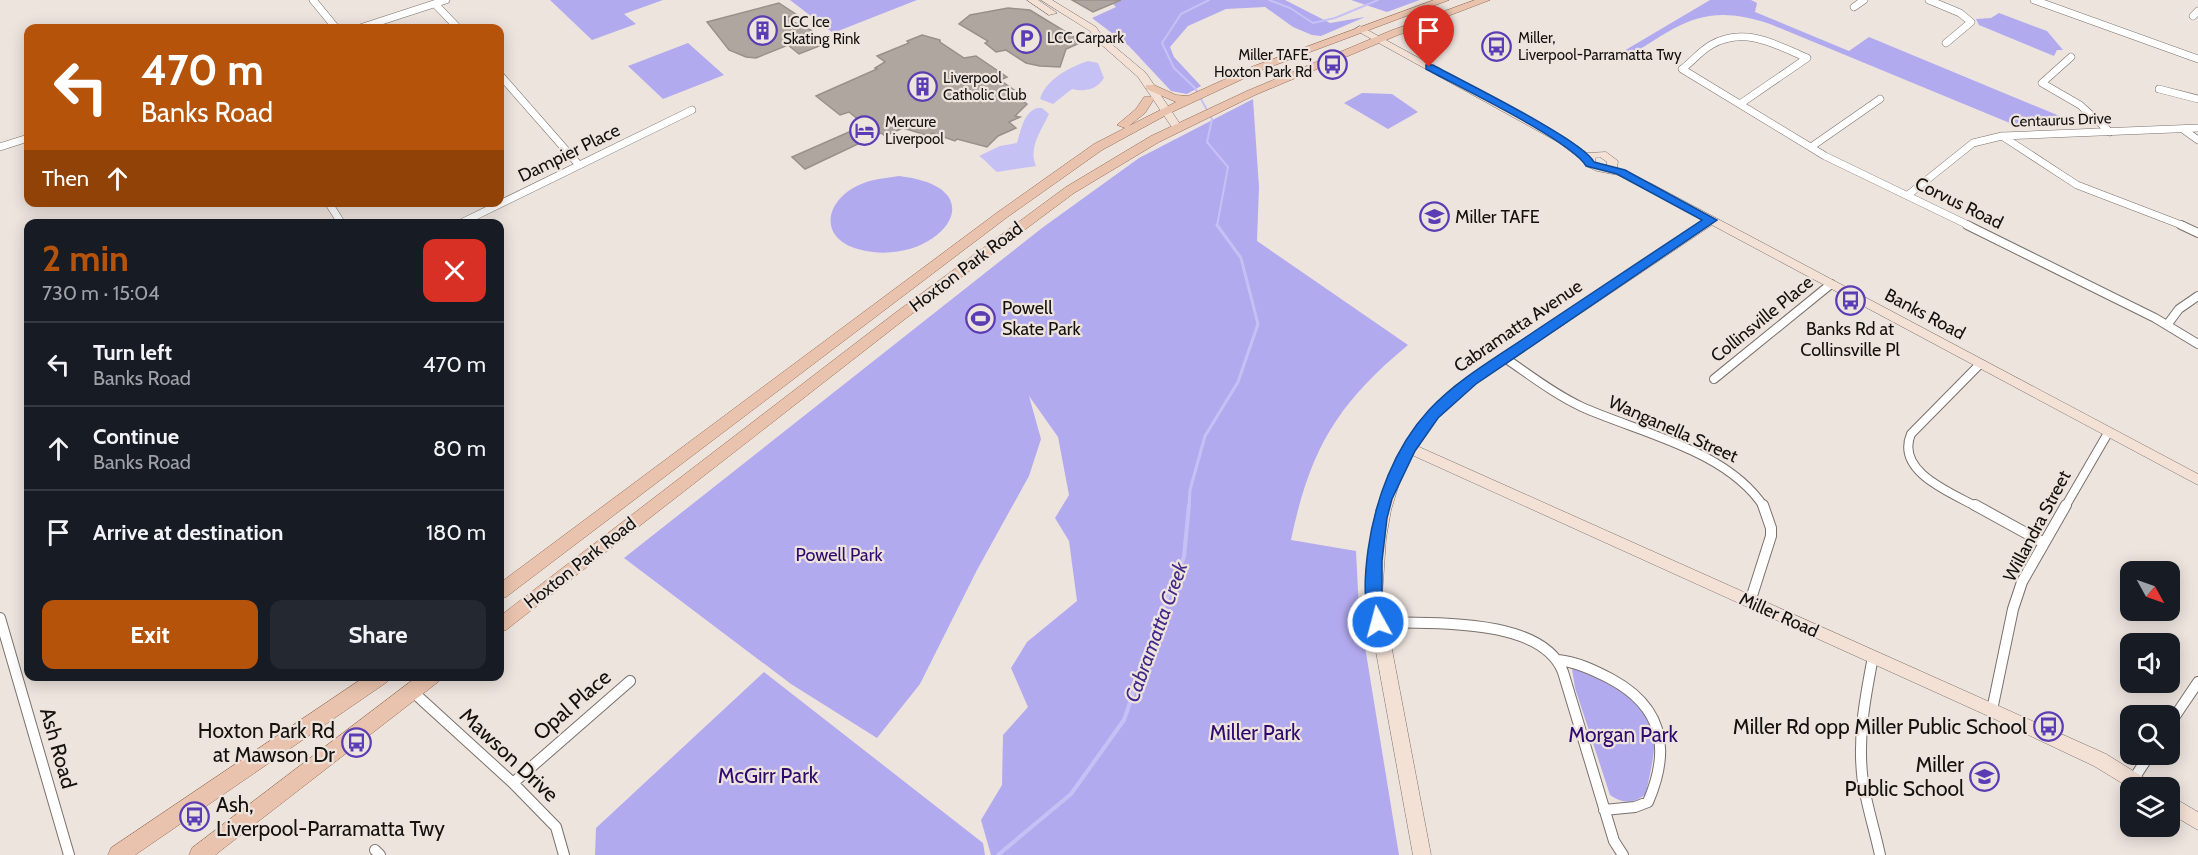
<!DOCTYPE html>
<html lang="en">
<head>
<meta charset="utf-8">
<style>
	:root { --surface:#171b24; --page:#242831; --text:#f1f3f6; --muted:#9ea1a6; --line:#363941; --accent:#b45309 }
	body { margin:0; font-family:Cabin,sans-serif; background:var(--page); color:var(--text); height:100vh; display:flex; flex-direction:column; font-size:22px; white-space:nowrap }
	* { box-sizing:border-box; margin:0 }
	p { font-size:20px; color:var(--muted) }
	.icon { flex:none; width:33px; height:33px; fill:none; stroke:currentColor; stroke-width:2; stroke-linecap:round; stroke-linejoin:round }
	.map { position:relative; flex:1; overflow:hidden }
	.side { position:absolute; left:24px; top:219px; width:480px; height:462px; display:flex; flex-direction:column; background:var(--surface); border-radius:12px; box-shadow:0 3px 15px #0003 }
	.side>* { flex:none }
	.banner { position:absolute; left:24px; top:24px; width:480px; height:183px; border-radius:12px; box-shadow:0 3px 15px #0003; background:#b45309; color:#fff; overflow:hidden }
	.needle { width:39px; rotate:130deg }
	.controls { position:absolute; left:2120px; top:561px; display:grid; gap:12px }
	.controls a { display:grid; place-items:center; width:60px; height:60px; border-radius:12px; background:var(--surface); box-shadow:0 3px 15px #0003; font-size:30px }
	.pin { position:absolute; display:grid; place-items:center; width:51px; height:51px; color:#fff; margin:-62px -26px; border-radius:50% 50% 50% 0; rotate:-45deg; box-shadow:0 0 6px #0007 }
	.pin .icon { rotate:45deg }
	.me { position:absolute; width:66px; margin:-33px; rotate:353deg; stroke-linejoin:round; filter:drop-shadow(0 0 4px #0008) }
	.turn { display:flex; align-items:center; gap:21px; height:126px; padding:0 18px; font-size:27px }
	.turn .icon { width:78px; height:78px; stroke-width:2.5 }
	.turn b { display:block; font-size:42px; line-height:51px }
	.then { display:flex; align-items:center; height:57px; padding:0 18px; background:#0003; gap:12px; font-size:22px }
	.round { display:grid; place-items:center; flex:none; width:63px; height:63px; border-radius:12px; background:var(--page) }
	.headline { display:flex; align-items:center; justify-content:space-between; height:102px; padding:0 18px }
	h1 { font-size:36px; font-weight:700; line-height:45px; color:var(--accent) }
	.action { display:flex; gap:12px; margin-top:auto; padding:12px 18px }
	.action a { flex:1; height:69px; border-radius:12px; background:var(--accent); color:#fff; font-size:24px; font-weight:700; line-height:69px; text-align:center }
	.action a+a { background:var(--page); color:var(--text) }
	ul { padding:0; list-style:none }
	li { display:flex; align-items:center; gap:18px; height:84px; padding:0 18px; border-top:2px solid var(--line) }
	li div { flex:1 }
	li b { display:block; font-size:22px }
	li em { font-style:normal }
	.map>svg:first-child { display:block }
</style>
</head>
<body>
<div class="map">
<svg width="2198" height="855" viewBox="0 0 2198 855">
	<rect width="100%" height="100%" fill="#eee4de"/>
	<!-- green -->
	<path fill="#b2aaef" d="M550 0H663L624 14 636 24 592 40Z
		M790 0H917L833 33Z
		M1122 0H1285L1330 23 1365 17 1321 36 1312 35 1293 27 1265 7 1226 9 1188 26 1170 47 1174 57 1201 86 1187 94 1171 91 1129 46 1092 18 1116 7 1113 4Z
		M1351 0H1420L1387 12Z
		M1710 0H1751L1757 3 1755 12 1849 51 1869 37 2074 122 2067 126H2017L1770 24C1700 0 1676 28 1620 62L1612 58Z
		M1999 13 2047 31 2063 50H2057L2054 56 1979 25 1976 19 1991 18Z
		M688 43 724 75 663 99 628 66Z
		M1362 93 1392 94 1418 112 1388 129 1344 103Z
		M1253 99 1259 187 1257 241 1408 345C1337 404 1310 449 1291 540L1356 551 1359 610 1399 855H991L981 820 1002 785 1003 735 1028 707 1011 668 1027 642 1077 601 1069 541 1055 518 1069 495 1058 437 1029 396 1041 439 1029 476 977 570 920 684 877 738 791 684 624 558 1042 228 1139 158Z
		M899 176C1004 188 934 271 858 249 817 237 826 200 859 185 872 179 886 178 899 176Z
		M1572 669C1603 670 1650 703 1654 735 1656 753 1649 776 1646 794 1634 804 1623 804 1610 795L1575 688Z
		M764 672 983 843 985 855H595L596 828Z"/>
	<!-- water -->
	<path fill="#c6c1f5" d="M1088 61 1098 63 1104 78C1096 90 1085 92 1072 89L1053 104 1040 99C1046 79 1070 67 1088 61Z
		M1037 108H1042L1049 114C1041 131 1028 148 1036 166L997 172C990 167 987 161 979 156L1000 146 1017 143C1021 131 1023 113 1037 108Z"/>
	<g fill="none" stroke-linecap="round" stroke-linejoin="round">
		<!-- stream-far2 -->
		<path stroke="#c6c1f5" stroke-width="2" d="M1209 0 1181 14 1162 43 1174 68 1195 88 1212 119 1207 142 1228 167 1217 226
			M1269 0 1290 8 1313 23 1335 18 1378 0"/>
		<!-- stream-far1 -->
		<path stroke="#c6c1f5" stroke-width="3" d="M1189 507 1190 490 1205 436 1238 382 1258 324 1241 258 1217 225"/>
		<!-- stream -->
		<path stroke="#c6c1f5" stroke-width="4" d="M998 855 1071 794 1124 720 1157 623 1184 557 1189 505"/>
	</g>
	<!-- building -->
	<path fill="#b0a6a0" stroke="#99908a" stroke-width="1.5" d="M1072 0H1121L1093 12Z
		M779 3 797 15 785 18 811 30 822 45 799 54 788 45 756 58 746 57 729 50 707 22Z
		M1008 8 1030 10 1076 38 1080 43 1066 49 1060 67 1040 66 1026 63 1006 50 996 52 985 43 988 41 959 24 970 15Z
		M922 35 940 40V42L964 58 976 56 1007 77 1000 80 1014 90 1010 92 1027 104 1015 116 1020 117 1009 122 1016 128 998 136 987 147 957 139 955 141 932 133 929 136 903 128 885 136 881 133 805 169 792 157 865 125 849 112 840 115 816 96 877 69 875 68 885 62 877 56 909 43 907 41Z"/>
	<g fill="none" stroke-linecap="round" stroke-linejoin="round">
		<defs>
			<path id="street-far2" d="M313 0 336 28
				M1929 0 1960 13 1971 22 1946 43
				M2034 0 2198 59
				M435 4 458 28
				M1854 7 1864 0
				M2193 16 2198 11
				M360 28 446 0
				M2071 57 2042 83 2080 105 2110 132
				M500 75 579 165
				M2159 89 2198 99
				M1740 104 1807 58C1775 44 1744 26 1711 45 1699 52 1692 62 1682 69L1825 156 1970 226
				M2184 130 2198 140
				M2002 136 2077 185 2184 226
				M0 147 28 138
				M1811 147 1880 99
				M1908 195 1973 143 2002 136 2198 128
				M328 202 342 224
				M459 224 692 110"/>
			<path id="street-far1" d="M1967 225 2155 318 2198 344
				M2181 225 2198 233
				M2167 325 2179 309 2198 296
				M1505 358C1530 375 1554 394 1582 407 1640 433 1727 450 1764 507
				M1714 379 1831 284
				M1977 507C1952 493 1895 472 1911 434L1980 364
				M2065 507 2108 433"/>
			<path id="street" d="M1975 505 2044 543
				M1750 602 1771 536V528L1763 505
				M0 618 69 855
				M1378 622C1427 624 1542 616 1563 672L1614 841 1623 855
				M1873 657C1865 698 1857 740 1863 782 1867 807 1875 831 1880 855
				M1558 660C1577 662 1594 670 1611 679 1663 707 1671 749 1648 802L1635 807 1604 810
				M412 691 513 783 556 827 564 855
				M1992 710 2013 609 2022 582 2066 505
				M2169 725 2198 682
				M2133 780 2150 754
				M513 783 630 681
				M375 850 380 855"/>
			<path id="secondary" d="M1027 0H1038L1057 13 1049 15Z
				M1041 0H1052L1096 27 1102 36 1146 73 1182 127 1181 129H1173L1138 77 1096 40 1090 31Z
				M1360 26 1566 138 1587 153 1606 152 1618 161 1617 168 1652 184 2198 474V485L1712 225 1474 385 1440 415 1417 446 2106 754 2151 782 2153 788H2130L2094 766 1986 715 1412 455 1399 484 1391 510 1386 538 1382 597 1431 855H1413L1366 597 1368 567 1376 510 1396 458 1412 431 1431 408 1453 387 1703 220 1618 175 1597 171 1586 166 1583 161 1558 142 1357 31 1355 29ZM1600 157 1607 162V165H1602L1595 162V158Z
				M2169 795 2198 812V830L2169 813Z"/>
			<path id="primary" d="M1434 0H1449L1262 70 1170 113 1102 150 1006 218 506 597 500 599V583L998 212 1094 144 1125 128 1117 125 1136 109 1144 97H1152L1154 99 1145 113 1129 126 1176 102 1146 89V85H1154L1176 95 1188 96 1254 66Z
				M1475 0H1490L1398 35 1255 95 1159 142 1074 193 905 319 506 630 500 632V616L895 313 1066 187 1151 136 1247 91 1390 31Z
				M366 676H390L387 682 135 855H108L111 848Z
				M418 676H441L438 682 215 855H189L192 848Z"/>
		</defs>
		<!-- street-far2 casing -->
		<use href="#street-far2" stroke="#7a716c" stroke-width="8"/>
		<!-- street-far1 casing -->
		<use href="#street-far1" stroke="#7a716c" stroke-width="10"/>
		<!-- street casing -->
		<use href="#street" stroke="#7a716c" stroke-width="12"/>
		<!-- secondary casing -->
		<use href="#secondary" stroke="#7a716c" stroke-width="1"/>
		<!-- primary casing -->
		<use href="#primary" stroke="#956b53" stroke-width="1"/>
		<!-- street-far2 -->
		<use href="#street-far2" stroke="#fff" stroke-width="7"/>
		<!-- street-far1 -->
		<use href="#street-far1" stroke="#fff" stroke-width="8"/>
		<!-- street -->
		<use href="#street" stroke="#fff" stroke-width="10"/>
		<!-- secondary -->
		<use href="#secondary" fill="#f4e1d6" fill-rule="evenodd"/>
		<!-- primary -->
		<use href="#primary" fill="#e9c3ad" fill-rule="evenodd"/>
	</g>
	<!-- route -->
	<path fill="#1a73e8" stroke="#114b97" stroke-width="1.5" d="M1426 65H1433C1462 81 1583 140 1594 162L1625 170 1717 220 1476 384 1438 418 1415 451 1392 499 1387 518 1382 561V597L1386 622 1383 627 1378 629 1372 627C1362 606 1365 572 1368 550 1375 500 1394 448 1429 410 1459 378 1499 356 1535 331 1591 294 1647 257 1702 220L1617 174 1586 166C1572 141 1457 86 1426 69Z"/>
	<!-- icons -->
	<defs>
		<symbol id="building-ring" viewBox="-11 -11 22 22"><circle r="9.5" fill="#eee4de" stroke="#5b3cb4" stroke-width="1.5"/><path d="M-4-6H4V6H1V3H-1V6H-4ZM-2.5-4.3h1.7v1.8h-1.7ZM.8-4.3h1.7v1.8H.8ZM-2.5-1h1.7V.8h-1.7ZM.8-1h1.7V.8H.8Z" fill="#5b3cb4"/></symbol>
		<symbol id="parking-ring" viewBox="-11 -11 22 22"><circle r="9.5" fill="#eee4de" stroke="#5b3cb4" stroke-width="1.5"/><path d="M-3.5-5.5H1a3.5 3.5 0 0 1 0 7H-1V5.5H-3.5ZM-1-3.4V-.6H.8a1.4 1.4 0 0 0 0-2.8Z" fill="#5b3cb4"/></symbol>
		<symbol id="bus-ring" viewBox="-11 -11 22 22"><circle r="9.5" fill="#eee4de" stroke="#5b3cb4" stroke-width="1.5"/><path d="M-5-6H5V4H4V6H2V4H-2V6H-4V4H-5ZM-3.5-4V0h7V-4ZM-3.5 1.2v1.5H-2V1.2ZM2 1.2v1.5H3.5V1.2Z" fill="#5b3cb4"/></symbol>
		<symbol id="hotel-ring" viewBox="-11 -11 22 22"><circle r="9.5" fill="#eee4de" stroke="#5b3cb4" stroke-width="1.5"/><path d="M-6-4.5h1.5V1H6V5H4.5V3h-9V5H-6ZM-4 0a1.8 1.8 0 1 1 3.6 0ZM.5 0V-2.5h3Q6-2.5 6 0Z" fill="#5b3cb4"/></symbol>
		<symbol id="university-ring" viewBox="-11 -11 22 22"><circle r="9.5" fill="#eee4de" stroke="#5b3cb4" stroke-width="1.5"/><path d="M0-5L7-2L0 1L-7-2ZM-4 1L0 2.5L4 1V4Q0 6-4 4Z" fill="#5b3cb4"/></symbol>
		<symbol id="stadium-ring" viewBox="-11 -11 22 22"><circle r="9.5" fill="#eee4de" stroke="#5b3cb4" stroke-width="1.5"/><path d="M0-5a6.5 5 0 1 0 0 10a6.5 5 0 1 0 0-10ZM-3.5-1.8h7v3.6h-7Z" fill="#5b3cb4"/></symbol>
		<symbol id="school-ring" viewBox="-11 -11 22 22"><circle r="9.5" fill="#eee4de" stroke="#5b3cb4" stroke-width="1.5"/><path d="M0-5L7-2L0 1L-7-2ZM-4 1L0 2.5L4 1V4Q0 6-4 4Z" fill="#5b3cb4"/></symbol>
	</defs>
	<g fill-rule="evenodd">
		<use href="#building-ring" x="746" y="14" width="33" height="33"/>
		<use href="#parking-ring" x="1010" y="22" width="33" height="33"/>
		<use href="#bus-ring" x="1480" y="30" width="33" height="33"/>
		<use href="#bus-ring" x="1316" y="48" width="33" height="33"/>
		<use href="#building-ring" x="906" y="70" width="33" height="33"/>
		<use href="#hotel-ring" x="848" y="114" width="33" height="33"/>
		<use href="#university-ring" x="1418" y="200" width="33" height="33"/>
		<use href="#bus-ring" x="1834" y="284" width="33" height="33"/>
		<use href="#stadium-ring" x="964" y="302" width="33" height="33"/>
		<use href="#bus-ring" x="2032" y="710" width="33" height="33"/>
		<use href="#bus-ring" x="340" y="726" width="33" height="33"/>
		<use href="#school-ring" x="1968" y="760" width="33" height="33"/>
		<use href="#bus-ring" x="178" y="800" width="33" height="33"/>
	</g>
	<g text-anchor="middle" stroke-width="4.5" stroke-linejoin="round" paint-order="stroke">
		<!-- far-poi labels -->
		<g font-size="15" fill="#14110f" stroke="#eee4de" text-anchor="start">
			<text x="783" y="27">LCC Ice<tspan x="783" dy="17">Skating Rink</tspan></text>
			<text x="1047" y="43">LCC Carpark</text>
			<text x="1518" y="43">Miller,<tspan x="1518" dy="17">Liverpool-Parramatta Twy</tspan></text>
			<text x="1312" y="60" text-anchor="end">Miller TAFE,<tspan x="1312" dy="17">Hoxton Park Rd</tspan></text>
			<text x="943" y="83">Liverpool<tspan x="943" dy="17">Catholic Club</tspan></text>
			<text x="885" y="127">Mercure<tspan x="885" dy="17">Liverpool</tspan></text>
		</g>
		<!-- far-street labels -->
		<g font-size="15" fill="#14110f" stroke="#eee4de">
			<text transform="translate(2061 120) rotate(-2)" y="5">Centaurus Drive</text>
		</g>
		<!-- street labels -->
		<g font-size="18" fill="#14110f" stroke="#eee4de">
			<text transform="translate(569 153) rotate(-26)" y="6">Dampier Place</text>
			<text transform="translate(1959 203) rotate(26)" y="6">Corvus Road</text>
			<text transform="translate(966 267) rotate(-37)" y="6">Hoxton Park Road</text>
			<text transform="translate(1925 314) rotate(28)" y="6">Banks Road</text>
			<text transform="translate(1762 319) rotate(-39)" y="6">Collinsville Place</text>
			<text transform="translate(1518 326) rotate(-34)" y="6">Cabramatta Avenue</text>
			<text transform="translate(1673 429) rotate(24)" y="6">Wanganella Street</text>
			<text transform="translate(2037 526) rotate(-62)" y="6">Willandra Street</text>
			<text transform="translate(580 563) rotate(-38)" y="6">Hoxton Park Road</text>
			<text transform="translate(1779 615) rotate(24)" y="6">Miller Road</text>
		</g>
		<!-- poi labels -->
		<g font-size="18" fill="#14110f" stroke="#eee4de" text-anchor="start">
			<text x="1455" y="223">Miller TAFE</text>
			<text x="1002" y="314">Powell<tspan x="1002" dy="21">Skate Park</tspan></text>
			<text x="1850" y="335" text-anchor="middle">Banks Rd at<tspan x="1850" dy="21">Collinsville Pl</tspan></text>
		</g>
		<!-- park labels -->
		<g font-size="18" fill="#2f0a6f" stroke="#eee4de">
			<text x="839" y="561">Powell Park</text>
		</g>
		<!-- water labels -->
		<g font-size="20" font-style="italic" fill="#422889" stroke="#eee4de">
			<text transform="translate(1156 632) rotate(-70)" y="7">Cabramatta Creek</text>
		</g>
		<!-- near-street labels -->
		<g font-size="21" fill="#14110f" stroke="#eee4de">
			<text transform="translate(572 705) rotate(-41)" y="7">Opal Place</text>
			<text transform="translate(58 748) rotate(74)" y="7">Ash Road</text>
			<text transform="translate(509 755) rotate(43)" y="7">Mawson Drive</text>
		</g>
		<!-- near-poi labels -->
		<g font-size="21" fill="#14110f" stroke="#eee4de" text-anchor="end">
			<text x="2027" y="734">Miller Rd opp Miller Public School</text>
			<text x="335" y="738">Hoxton Park Rd<tspan x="335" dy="24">at Mawson Dr</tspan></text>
			<text x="1964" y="772">Miller<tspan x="1964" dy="24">Public School</tspan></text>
			<text x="216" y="812" text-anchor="start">Ash,<tspan x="216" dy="24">Liverpool-Parramatta Twy</tspan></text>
		</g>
		<!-- near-park labels -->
		<g font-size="21" fill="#2f0a6f" stroke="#eee4de">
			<text x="1255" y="740">Miller Park</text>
			<text x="1623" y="742">Morgan Park</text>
			<text x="768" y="783">McGirr Park</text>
		</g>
	</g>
</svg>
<div class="controls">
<a><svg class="needle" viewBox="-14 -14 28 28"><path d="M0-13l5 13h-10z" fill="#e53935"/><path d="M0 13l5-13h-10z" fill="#9ea1a6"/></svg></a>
<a><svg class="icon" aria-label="sound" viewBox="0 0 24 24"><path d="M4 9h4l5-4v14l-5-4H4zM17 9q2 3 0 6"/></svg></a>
<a><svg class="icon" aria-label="search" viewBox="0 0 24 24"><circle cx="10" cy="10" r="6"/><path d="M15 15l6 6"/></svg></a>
<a><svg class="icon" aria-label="layers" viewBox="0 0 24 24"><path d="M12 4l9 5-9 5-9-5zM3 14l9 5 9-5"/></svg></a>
</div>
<div class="pin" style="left:1429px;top:67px;background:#d93025"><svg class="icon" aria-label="arrive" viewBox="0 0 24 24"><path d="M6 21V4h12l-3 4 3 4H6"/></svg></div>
<svg class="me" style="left:1378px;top:622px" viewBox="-20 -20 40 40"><circle r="17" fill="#1a73e8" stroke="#fff" stroke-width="3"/><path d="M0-11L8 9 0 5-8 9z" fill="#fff"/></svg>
<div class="banner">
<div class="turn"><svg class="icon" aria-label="left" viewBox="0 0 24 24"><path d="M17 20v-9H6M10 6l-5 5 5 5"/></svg><div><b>470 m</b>Banks Road</div></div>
<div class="then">Then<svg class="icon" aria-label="ahead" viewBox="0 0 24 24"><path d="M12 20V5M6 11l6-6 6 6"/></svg></div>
</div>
<section class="side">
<div class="headline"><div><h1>2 min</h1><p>730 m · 15:04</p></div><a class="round" style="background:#d93025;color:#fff"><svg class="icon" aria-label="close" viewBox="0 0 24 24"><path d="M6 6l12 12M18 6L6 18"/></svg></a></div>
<ul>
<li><svg class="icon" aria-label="left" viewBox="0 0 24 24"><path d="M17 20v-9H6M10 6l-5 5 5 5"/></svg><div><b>Turn left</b><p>Banks Road</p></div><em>470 m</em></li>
<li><svg class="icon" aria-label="ahead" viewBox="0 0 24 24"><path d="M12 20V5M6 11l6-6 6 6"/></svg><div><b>Continue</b><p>Banks Road</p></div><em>80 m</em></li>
<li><svg class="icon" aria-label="arrive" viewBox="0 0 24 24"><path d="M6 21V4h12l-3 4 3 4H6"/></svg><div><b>Arrive at destination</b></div><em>180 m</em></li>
</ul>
<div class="action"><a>Exit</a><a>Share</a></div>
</section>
</div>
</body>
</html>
